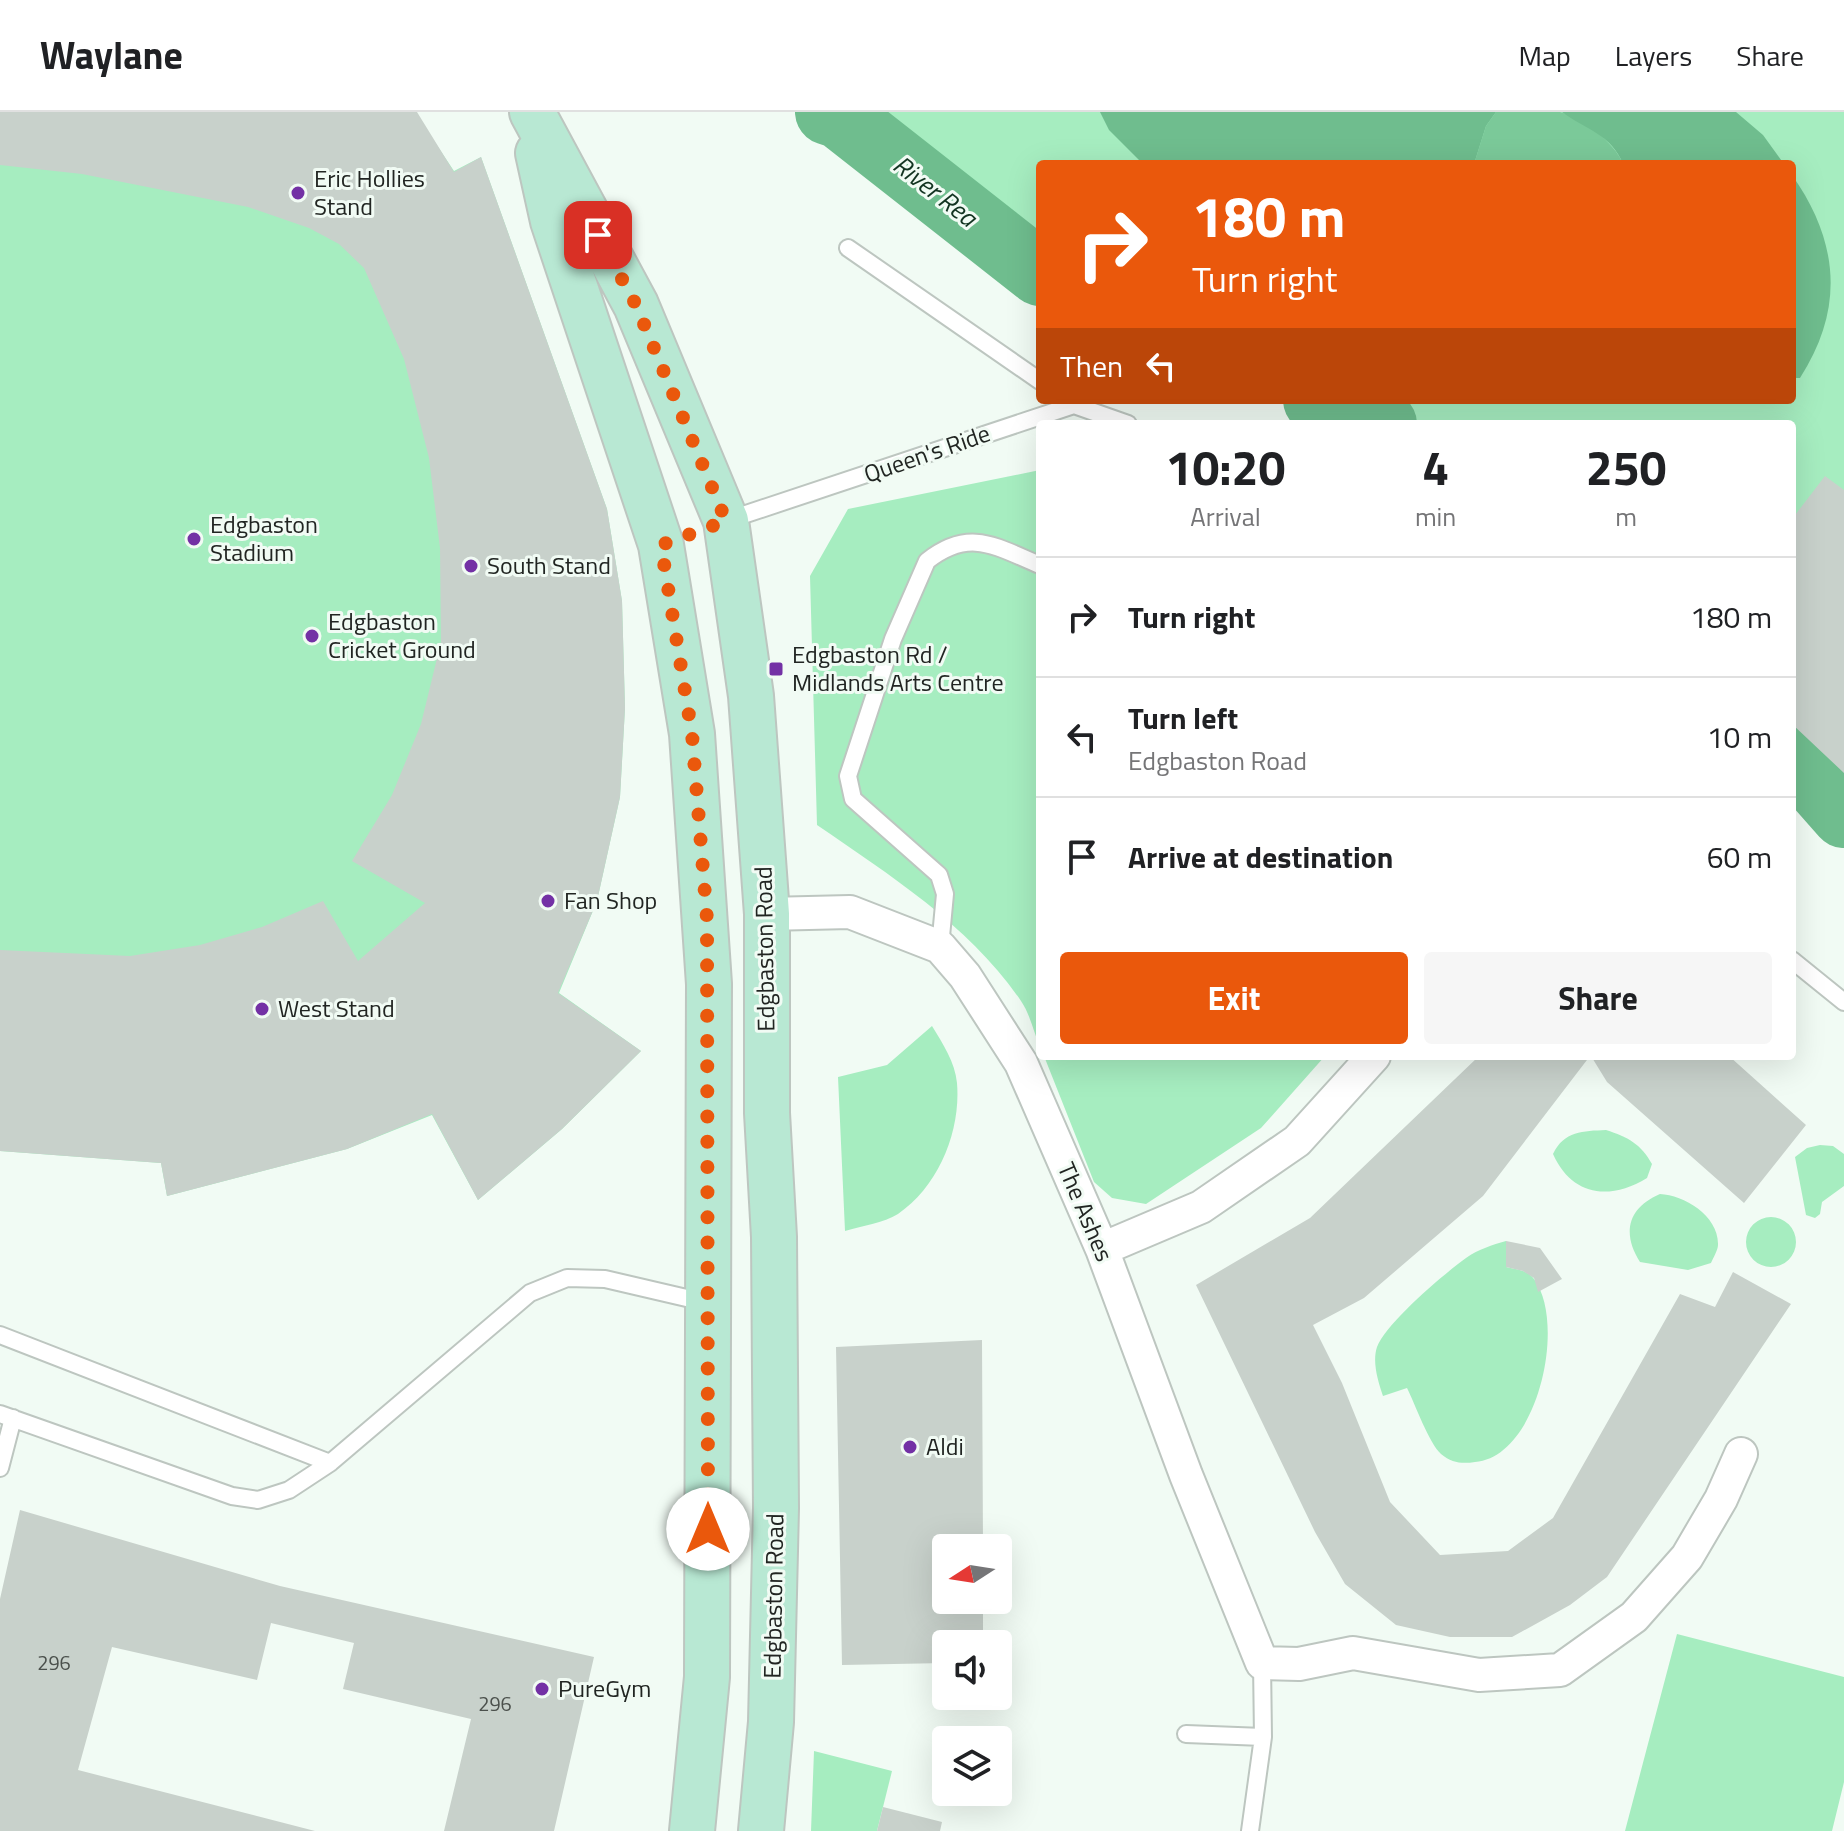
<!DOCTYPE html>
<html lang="en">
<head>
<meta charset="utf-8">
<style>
	:root { --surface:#fff; --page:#f6f6f6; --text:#202124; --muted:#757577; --line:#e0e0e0; --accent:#ea580c }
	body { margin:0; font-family:"Titillium Web",sans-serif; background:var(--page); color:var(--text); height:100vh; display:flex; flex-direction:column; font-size:30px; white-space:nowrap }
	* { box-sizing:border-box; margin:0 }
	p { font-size:26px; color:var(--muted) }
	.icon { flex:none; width:44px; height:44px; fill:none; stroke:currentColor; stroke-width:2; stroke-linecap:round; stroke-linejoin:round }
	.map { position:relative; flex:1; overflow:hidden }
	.sheet { position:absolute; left:1036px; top:308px; width:760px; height:640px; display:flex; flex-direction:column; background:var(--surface); border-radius:8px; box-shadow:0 8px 32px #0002 }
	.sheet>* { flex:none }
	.banner { position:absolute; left:1036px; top:48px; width:760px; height:244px; border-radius:8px; box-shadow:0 8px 32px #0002; background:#ea580c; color:#fff; overflow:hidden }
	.needle { width:52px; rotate:258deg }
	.tools { position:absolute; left:932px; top:1422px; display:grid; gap:16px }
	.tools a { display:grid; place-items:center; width:80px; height:80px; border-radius:8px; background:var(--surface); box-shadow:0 8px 32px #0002; font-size:40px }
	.pin { position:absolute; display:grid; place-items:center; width:68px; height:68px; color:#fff; margin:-34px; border-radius:16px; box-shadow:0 4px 12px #0006 }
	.me { position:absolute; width:88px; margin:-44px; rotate:0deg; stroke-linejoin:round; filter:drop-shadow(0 0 6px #0008) }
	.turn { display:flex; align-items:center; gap:28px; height:168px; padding:0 24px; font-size:36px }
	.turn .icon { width:104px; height:104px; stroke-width:2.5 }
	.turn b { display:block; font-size:56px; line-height:68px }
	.then { display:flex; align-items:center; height:76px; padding:0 24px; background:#0003; gap:16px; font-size:30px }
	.eta { display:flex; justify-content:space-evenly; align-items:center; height:136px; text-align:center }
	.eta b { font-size:48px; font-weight:700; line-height:56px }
	.primary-button { display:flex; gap:16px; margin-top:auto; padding:16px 24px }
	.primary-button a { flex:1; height:92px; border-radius:8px; background:var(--accent); color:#fff; font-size:32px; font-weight:700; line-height:92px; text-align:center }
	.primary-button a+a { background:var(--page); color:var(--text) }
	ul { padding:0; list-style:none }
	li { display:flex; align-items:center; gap:24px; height:120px; padding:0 24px; border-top:2px solid var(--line) }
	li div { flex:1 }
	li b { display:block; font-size:30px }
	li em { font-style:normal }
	header { display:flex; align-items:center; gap:48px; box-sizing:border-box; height:112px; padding:0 40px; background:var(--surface); border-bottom:2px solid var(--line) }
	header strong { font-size:38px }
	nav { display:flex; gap:44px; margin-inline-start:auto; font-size:28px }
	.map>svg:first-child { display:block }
</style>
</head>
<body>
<header>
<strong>Waylane</strong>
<nav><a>Map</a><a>Layers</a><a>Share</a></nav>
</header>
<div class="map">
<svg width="1844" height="1719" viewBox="0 0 1844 1719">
	<rect width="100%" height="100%" fill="#f1fbf4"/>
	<!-- green -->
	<path fill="#a6edc0" d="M0 0 416 2 454 59 481 45 607 397 622 489 625 596 620 685 597 789 559 881 641 939 562 1017 478 1088 432 1003 347 1037 167 1084 161 1051 0 1039Z
		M859 0H1844V651L1792 591V312H1405L1352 288H1792V52H1040V141Z
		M1040 358V935C1034 921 1030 902 1021 889 970 814 891 764 817 713L810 464 848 397Z
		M932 914C943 932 955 950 957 971 961 1019 939 1074 898 1102 884 1111 861 1114 845 1119L838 965 887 953Z
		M1044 944H1325L1261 1016 1146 1092 1112 1086 1094 1070Z
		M1606 1018C1628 1025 1641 1032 1652 1052L1647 1066C1609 1089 1572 1084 1553 1042 1564 1019 1583 1019 1606 1018Z
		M1820 1033 1833 1034 1844 1042V1074L1822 1090 1820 1102 1815 1106 1806 1103 1795 1045 1807 1036Z
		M1660 1082C1684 1083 1719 1104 1718 1133 1718 1138 1713 1146 1711 1151L1688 1158 1640 1150C1622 1122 1627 1096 1660 1082Z
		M1746 1130a25 25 0 1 1 50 0a25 25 0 1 1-50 0Z
		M1506 1129V1155C1515 1157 1528 1158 1534 1167 1567 1211 1538 1345 1475 1350 1462 1352 1452 1351 1441 1342 1429 1331 1415 1292 1407 1276L1383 1284C1378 1269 1372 1250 1377 1235 1386 1211 1445 1161 1466 1146 1479 1137 1492 1133 1506 1129Z
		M1677 1522 1844 1565V1670L1832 1719H1625Z
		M814 1639 892 1659 877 1719H811Z"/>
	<!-- forest -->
	<path fill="#7bc999" d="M1496 0C1516 0 1541 0 1560 0 1582 5 1615 31 1623 52H1474L1486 14Z"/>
	<!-- water -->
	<path fill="#6fbd8e" d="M1100 0H1496L1486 14 1474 52H1143L1109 18Z
		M1562 0H1736L1763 23 1784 52H1623C1612 23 1585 17 1562 0Z
		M1792 63C1840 131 1844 198 1800 266H1792Z"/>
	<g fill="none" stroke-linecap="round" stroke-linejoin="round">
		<!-- river -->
		<path stroke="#6fbd8e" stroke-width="66" d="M828 0 840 4 1040 161
			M1316 288 1384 312
			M1792 644 1844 703"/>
	</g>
	<!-- building -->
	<path fill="#c8d1cb" d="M0 0H417L454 60 481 45 607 397 622 489 625 596 620 685 597 789 558 881 641 939 562 1017 478 1088 432 1002 347 1037 167 1084 161 1051 0 1039V838L130 844 200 833 262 815 323 789 358 849 425 791 352 749 392 683 421 612 441 530 440 436 429 346 404 247 364 156 339 132 309 116 248 95 82 62 0 53Z
		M1825 364 1844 378V661L1792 612V407Z
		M1479 944H1590L1483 1084 1364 1186 1313 1213 1342 1271 1390 1390 1440 1443 1508 1439 1553 1406 1680 1182 1715 1195 1733 1160 1791 1192 1607 1465 1570 1493 1512 1525H1450L1396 1513 1345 1472 1315 1420 1196 1173 1310 1106Z
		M1591 944H1729L1806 1013 1744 1091 1607 970Z
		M1506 1129 1540 1136 1562 1167 1538 1180 1534 1166 1523 1159 1506 1155Z
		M982 1228 983 1436H946V1488H983V1532H946V1551L842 1553 836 1235Z
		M20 1398 280 1474 594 1545 554 1719H444L471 1607 343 1577 354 1531 271 1511 257 1568 112 1535 78 1658 315 1719H0V1487Z
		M883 1695 942 1710 940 1719H877Z"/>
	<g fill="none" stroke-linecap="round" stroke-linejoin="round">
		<defs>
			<path id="service" d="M848 136 1040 269
				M728 408 1074 293 1128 312
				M940 835 945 782 939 763 853 687 848 664 893 527 927 449C970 415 996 435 1040 453
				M1792 848 1844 890
				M0 1223 330 1351
				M0 1302 232 1384 258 1388 289 1378 330 1351 530 1181 567 1166 605 1167 708 1191
				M0 1356 13 1306
				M1186 1622 1263 1625
				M1250 1719 1263 1625 1262 1551"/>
			<path id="minor" d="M767 802 850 800 940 835 965 864 1021 951 1102 1137 1186 1363 1262 1551 1299 1552 1353 1541 1479 1563 1560 1558 1634 1505 1687 1445 1721 1387 1741 1342
				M1102 1137 1201 1095 1297 1029 1374 944"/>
			<path id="secondary" d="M532 0 636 193 726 409 751 584 767 802V1001L774 1125 776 1396 771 1610 761 1719
				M538 41 553 109 661 433 692 622 709 872 707 1565 692 1719"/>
		</defs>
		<!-- service casing -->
		<use href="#service" stroke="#bdc6c0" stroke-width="20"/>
		<!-- minor casing -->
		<use href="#minor" stroke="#bdc6c0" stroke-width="36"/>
		<!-- secondary casing -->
		<use href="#secondary" stroke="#bdc6c0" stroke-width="48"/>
		<!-- service -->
		<use href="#service" stroke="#fff" stroke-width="16"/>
		<!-- minor -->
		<use href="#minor" stroke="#fff" stroke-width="32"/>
		<!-- secondary -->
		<use href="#secondary" stroke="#b8e8d3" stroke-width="44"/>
	</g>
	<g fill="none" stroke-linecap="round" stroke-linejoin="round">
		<!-- route -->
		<path stroke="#ea580c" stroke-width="14" stroke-dasharray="0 25.2" d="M598 123 636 193 726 409 661 433 692 622 707 807 708 1417"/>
	</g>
	<!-- markers -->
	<g fill="#7331a5" stroke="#f1fbf4" stroke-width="3">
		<circle cx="298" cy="81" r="8"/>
		<circle cx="194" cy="427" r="8"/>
		<circle cx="471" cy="454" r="8"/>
		<circle cx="312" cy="524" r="8"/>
		<rect x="768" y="549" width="16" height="16" rx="4"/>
		<circle cx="548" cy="789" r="8"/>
		<circle cx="262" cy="897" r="8"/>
		<circle cx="910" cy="1335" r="8"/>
		<circle cx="542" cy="1577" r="8"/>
	</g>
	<g text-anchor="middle" stroke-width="6" stroke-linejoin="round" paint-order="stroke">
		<!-- number labels -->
		<g font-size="20" fill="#4b504c">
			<text x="54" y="1558">296</text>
			<text x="495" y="1599">296</text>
		</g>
		<!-- poi labels -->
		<g font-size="24" fill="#212522" stroke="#f1fbf4" text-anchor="start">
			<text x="314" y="75">Eric Hollies<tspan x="314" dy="28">Stand</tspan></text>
			<text x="210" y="421">Edgbaston<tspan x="210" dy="28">Stadium</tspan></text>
			<text x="487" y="462">South Stand</text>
			<text x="328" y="518">Edgbaston<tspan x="328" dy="28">Cricket Ground</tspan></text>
			<text x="792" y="551">Edgbaston Rd /<tspan x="792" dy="28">Midlands Arts Centre</tspan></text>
			<text x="564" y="797">Fan Shop</text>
			<text x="278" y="905">West Stand</text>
			<text x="926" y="1343">Aldi</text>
			<text x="558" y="1585">PureGym</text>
		</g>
		<!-- street labels -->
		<g font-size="24" fill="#212522" stroke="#f1fbf4">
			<text transform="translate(927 342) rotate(-19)" y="8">Queen's Ride</text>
			<text transform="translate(765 837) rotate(-91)" y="8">Edgbaston Road</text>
			<text transform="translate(1085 1100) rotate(67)" y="8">The Ashes</text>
			<text transform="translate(774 1484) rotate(-89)" y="8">Edgbaston Road</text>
		</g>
		<!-- water labels -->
		<g font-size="26" font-style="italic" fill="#123421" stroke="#f1fbf4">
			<text transform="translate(935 79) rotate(38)" y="9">River Rea</text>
		</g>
	</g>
</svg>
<div class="tools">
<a><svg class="needle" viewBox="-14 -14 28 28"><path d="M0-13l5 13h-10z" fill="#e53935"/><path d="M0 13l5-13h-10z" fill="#757577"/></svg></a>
<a><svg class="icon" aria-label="sound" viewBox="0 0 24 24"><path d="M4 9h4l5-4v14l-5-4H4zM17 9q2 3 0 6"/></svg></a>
<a><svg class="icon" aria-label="layers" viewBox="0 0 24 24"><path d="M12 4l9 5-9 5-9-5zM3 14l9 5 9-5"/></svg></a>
</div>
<div class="pin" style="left:598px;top:123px;background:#d93025"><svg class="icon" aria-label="arrive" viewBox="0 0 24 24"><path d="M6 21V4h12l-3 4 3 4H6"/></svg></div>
<svg class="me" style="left:708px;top:1417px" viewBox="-20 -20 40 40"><circle r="19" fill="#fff"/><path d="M0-13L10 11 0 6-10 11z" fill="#ea580c"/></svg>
<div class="banner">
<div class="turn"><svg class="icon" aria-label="right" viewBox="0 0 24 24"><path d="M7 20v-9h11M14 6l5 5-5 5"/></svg><div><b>180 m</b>Turn right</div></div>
<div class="then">Then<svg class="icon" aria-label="left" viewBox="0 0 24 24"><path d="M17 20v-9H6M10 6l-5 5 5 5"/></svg></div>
</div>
<section class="sheet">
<div class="eta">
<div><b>10:20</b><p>Arrival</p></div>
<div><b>4</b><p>min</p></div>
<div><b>250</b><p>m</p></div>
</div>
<ul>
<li><svg class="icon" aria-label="right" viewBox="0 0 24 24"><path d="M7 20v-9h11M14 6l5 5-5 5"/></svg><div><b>Turn right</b></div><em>180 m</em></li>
<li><svg class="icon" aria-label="left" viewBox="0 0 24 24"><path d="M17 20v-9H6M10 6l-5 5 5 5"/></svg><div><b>Turn left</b><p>Edgbaston Road</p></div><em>10 m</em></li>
<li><svg class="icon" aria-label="arrive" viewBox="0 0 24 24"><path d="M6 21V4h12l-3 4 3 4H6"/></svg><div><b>Arrive at destination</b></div><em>60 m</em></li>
</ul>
<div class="primary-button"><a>Exit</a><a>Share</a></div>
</section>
</div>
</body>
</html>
